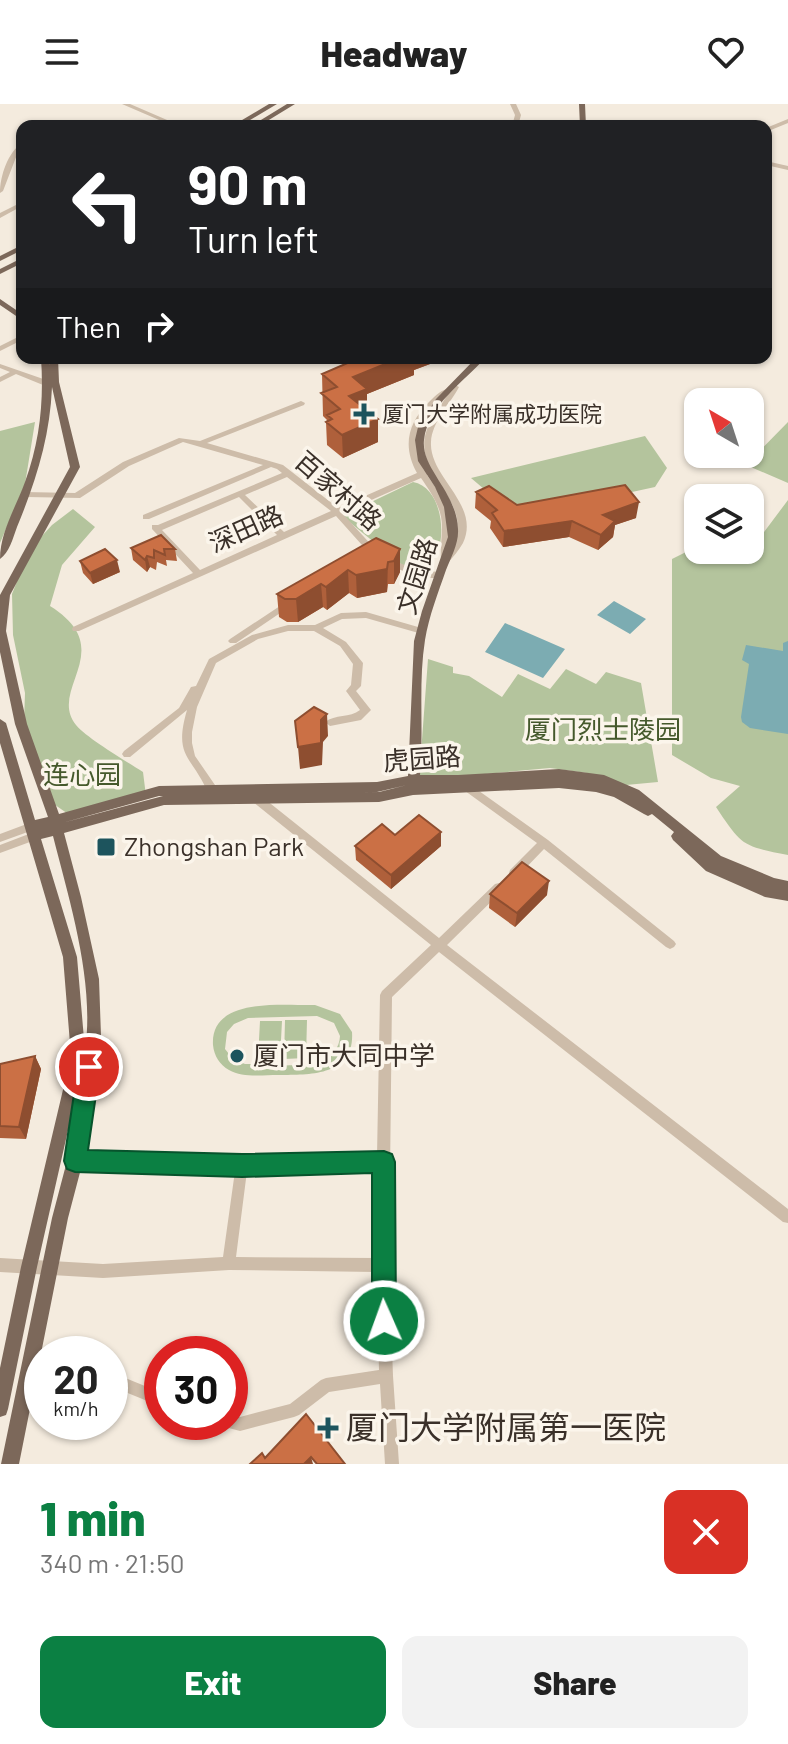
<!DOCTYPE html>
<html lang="en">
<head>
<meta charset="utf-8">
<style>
	:root { --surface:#fff; --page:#f2f2f2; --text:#222; --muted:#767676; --accent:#0b8043 }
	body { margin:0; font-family:Barlow,"Noto Sans SC",sans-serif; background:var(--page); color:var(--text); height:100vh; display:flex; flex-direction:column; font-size:30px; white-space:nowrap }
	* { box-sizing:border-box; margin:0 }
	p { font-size:26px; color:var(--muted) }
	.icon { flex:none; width:44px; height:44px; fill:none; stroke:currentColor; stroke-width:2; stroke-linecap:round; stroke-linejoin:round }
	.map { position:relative; height:1360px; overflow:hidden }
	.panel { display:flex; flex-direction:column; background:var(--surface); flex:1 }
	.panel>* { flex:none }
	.guide { position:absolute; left:16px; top:16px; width:756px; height:244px; border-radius:16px; box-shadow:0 2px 6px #0004; background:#202124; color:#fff; overflow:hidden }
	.needle { width:52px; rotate:321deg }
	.fabs { position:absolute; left:684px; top:284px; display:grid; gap:16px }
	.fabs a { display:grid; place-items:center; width:80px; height:80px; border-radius:16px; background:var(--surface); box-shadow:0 2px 6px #0004; font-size:40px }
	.speed { position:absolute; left:24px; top:1232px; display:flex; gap:16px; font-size:40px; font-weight:700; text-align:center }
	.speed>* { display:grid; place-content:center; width:104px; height:104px; border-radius:50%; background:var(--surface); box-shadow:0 2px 6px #0004; line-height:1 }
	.speed small { font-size:20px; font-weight:400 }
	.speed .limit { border:12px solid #d22; background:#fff; color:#111 }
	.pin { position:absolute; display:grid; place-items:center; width:68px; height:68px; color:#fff; margin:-34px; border:4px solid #fff; border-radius:50%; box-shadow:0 2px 8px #0007 }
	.me { position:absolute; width:88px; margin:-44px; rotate:358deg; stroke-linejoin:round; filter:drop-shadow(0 0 6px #0008) }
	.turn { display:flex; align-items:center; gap:28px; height:168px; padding:0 40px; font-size:36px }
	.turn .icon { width:104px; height:104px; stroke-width:2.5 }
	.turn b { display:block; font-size:56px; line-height:68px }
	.then { display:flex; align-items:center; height:76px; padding:0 40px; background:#0003; gap:16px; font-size:30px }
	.round { display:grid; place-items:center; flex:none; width:84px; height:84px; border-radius:16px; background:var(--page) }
	.summary { display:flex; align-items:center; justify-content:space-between; height:136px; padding:0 40px }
	h1 { font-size:48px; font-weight:800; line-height:60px; color:var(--accent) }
	.primary-button { display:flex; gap:16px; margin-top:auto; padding:16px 40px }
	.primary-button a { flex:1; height:92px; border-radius:16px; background:var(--accent); color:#fff; font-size:32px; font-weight:800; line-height:92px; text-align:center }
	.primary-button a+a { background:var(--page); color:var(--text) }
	header { display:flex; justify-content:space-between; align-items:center; height:104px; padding:0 40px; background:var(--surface); font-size:36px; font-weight:800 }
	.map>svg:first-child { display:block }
</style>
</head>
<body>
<header><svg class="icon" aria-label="menu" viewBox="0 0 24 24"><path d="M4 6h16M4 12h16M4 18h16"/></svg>Headway<svg class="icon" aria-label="heart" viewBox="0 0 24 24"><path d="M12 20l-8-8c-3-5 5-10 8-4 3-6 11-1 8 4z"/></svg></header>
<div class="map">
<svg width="788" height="1360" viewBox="0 0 788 1360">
	<rect width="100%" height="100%" fill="#f4ebde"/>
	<!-- green -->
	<path fill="#b4c49d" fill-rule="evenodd" d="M35 318 25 380 0 439V327Z
		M788 318V379L746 361Z
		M645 332 667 364 655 383 517 413 471 374Z
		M413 378C440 383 446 425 438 448 436 454 429 459 426 464L402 461 342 412Z
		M788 396V751C742 742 742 742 716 703L740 682 711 674 672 651V455L698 442V446H750V440H755Z
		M73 405 95 423 62 461 50 502C120 546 47 585 76 621 88 635 126 657 143 668L146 692 71 712 48 696 24 618 25 589 13 531 12 490 30 445 52 421Z
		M428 555 453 563V569L469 572 502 593 518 570 550 585 566 565 596 580 606 568 641 579 658 678 626 681 587 669 550 664 419 676Z
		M315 901 340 910 352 928C355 972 310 971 278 971 263 971 243 974 229 966 220 961 214 952 213 941 210 892 285 902 315 901ZM317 912 334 919 340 932C338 971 272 960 245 960L233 955 225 945 227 928 234 920 248 914Z
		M285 916H307L306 954 284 955Z
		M260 917H282L280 955H258Z"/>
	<!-- water -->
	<path fill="#7cacb2" d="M614 497 646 515 630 530 597 511Z
		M505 519 565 545 543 574 485 548Z
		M788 537V630L750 624 742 618 741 613 749 560 742 556 746 541 783 547V539Z"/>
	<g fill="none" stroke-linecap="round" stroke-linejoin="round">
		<!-- minor -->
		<path fill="#cdbca9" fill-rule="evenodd" d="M122 0H130L181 22H173Z
			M510 0H516L521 11 518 22H512L515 11Z
			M788 15V19L766 28V24Z
			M22 39V44L18 48 3 87 0 89C0 72 8 48 22 39Z
			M766 57 788 62V66L766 61Z
			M22 98V102L0 114V109Z
			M22 231V236L0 247V242Z
			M0 260 49 277 50 279 46 281H43L16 270 0 278V273L10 268 0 264Z
			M452 281H455L459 283C450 300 432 318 431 338 429 374 481 400 463 439 459 446 453 453 448 459L445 460 441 457C440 445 442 434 442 423 442 403 431 389 421 374L342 409 376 446V450H370L336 412 79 527H73L72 525 73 523 193 469 152 425V421H158L282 369 277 365 271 363 149 415H143V411L263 361 183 338 129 362 80 394 27 393 23 390 24 388 75 389 123 358 179 334 200 337 301 297 305 299 304 301 207 339 283 361 338 404 417 369C402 342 408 319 429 298 436 291 442 285 451 284ZM448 290C432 316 415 332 430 363L424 366C408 333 421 310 448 290ZM432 368C448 393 470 417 449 446 451 409 448 401 427 371ZM287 373 331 407 284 428 245 391ZM239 393 277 431 200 466 162 426Z
			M390 455 417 466 440 468 444 471C427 480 404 467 387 460V456Z
			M289 496 292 497 293 499 292 501 236 539H230L228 537 230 535Z
			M366 508 425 525 426 527 422 530 366 514 342 515 323 524 346 538 363 559 361 582 356 587 371 606 361 616 330 622 325 618C335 610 350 614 360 606L346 587 351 581 353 560 340 542 314 527H288L258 535 216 559 197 603 192 628V639L195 652 215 681 217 686 216 689H208C192 651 173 654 187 606L130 653H124L122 650 124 647 179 604 191 583 196 582 209 555 252 531 288 521H315L341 509Z
			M465 677 548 736 674 837 676 840 674 843 670 845 666 843 544 745 518 772 514 773 510 772 509 769 510 766 537 739 461 684 460 681 461 678Z
			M252 687 256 688 439 834 495 780 499 779 503 780 504 783 503 786 447 841 788 1105V1119L783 1118 439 848 392 893 389 1161 393 1272 399 1360H385L380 1280 329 1288 299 1311 294 1313 240 1327 225 1323 223 1318H230V1311L240 1313 290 1300 321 1276 326 1274 379 1266 376 1168 229 1166 103 1174 0 1168V1154L103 1160 223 1153 235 1067 75 1063 71 1061 69 1057 71 1053 75 1051 242 1055 377 1052 380 891 382 887 431 841 248 694 247 691 248 688ZM377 1064 376 1154 236 1153 247 1067Z
			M32 718 36 719 37 722 36 725 0 738V730Z
			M34 728 38 729 39 732 38 735 0 749V741Z
			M118 1271 162 1289V1303L113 1283 111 1278 113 1273Z"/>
		<!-- major -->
		<path fill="#7c685a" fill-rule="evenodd" d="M269 0H277L240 22H232Z
			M287 0H295L259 22H251Z
			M579 0H585L586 22H580Z
			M22 141V146L0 157V152Z
			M22 154V159L0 170V165Z
			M0 195 22 210V216L0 201Z
			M41 254H49L50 261V254H58L59 278 80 363 10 491 6 527 27 620 59 710 159 682 377 678 408 672 414 537 422 507 448 433 444 403 435 383 418 357 415 336 418 323 436 295 476 254H485C464 278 428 301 424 336 421 365 457 388 458 425 459 439 451 453 446 466 438 489 429 512 425 536 418 580 424 626 420 671H458L559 665 604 671 639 686 721 752 774 774 788 777V797L765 793 706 767 673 736 671 732 674 728 652 710 648 712 644 710 614 693 596 688 559 684 413 691 379 698 164 701 64 729 81 793 99 875 101 932 83 1057 68 1114 19 1360H1L52 1114 67 1057 81 969 37 1163 8 1305 6 1311 0 1313V1264L21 1163 71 952 63 853 0 639V615L6 619 35 716 48 713 15 620 0 548V491L70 363 52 283C50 333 36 377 17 423 13 434 9 449 0 455 0 428 16 403 25 378 40 337 44 297 41 254ZM407 681 379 688 246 690 377 688ZM159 692H163L62 719ZM53 732C70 799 95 878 85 947L77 853 41 735Z"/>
	</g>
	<!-- wall -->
	<path fill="#af603b" d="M359 254H430V260L414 266V271L367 290V307L378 338 343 354 327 341 326 318 327 316 323 312 322 270Z
		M476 388 517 401 636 414 615 421 613 433 598 446 569 433 503 443 490 424 491 417 475 404Z
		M131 444 175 445 177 457 166 456 167 462 157 458 156 466 150 463 147 468 133 456Z
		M400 445V468L394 480H388L387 488 357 494 349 489 327 506 323 503 298 518H287L279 513 277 490Z
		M80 457 120 468 93 480 83 469Z
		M441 728V742L391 785 356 756 355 742 395 731Z
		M490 790 547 791 515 823 489 804Z
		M35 952 41 965 26 1035 0 1034V960Z"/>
	<!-- shaded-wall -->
	<path fill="#8e4e30" d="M400 254H430V260L414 266V271L367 290V307L349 292 353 273Z
		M378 315V338L343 354 342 331Z
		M639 398 636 414 615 421 613 433 598 446 603 411Z
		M572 417 569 433 503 443 504 427Z
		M400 445V468L394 480V457Z
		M147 452 150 463 147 468 145 456Z
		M117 456 120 468 93 480 90 469Z
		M388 458 387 488 357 494 356 471Z
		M348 466 349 489 327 506 326 483Z
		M321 480 323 503 298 518 296 495Z
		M327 610 328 632 323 638 322 661 300 665 298 643Z
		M441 728V742L391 785V771Z
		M549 777 547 791 515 823 517 809Z
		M35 952 41 965 26 1035 19 1023Z
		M311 1353 313 1360H304Z"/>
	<!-- building -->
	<path fill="#cb7045" stroke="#8e4e30" stroke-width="2" d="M359 254H400L353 273 367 285 349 292 378 315 342 331 326 318 332 315 327 311 340 305 321 289 337 283 322 270Z
		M625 381 639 398 603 411 615 417 601 431 572 417 504 427 492 409 497 406 476 388 489 382 517 401Z
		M161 431 175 445H164L165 451 154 446V454L147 452 145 456 131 444Z
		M376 434 400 445 394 457 388 458 387 465 356 471 348 466 326 483 321 480 296 495H285L277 490Z
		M105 445 117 456 90 469 80 457Z
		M314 603 327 610 321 616V639L298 643 295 617Z
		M419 711 441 728 391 771 355 742 382 720 395 731Z
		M522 758 549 777 517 809 490 790Z
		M35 952 19 1023 0 1022V960Z
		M306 1310 345 1360H317L311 1353 304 1360H250L262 1349 265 1354Z"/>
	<!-- route -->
	<path fill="#0b8043" stroke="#07532c" stroke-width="2" d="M89 953 97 956 100 963 88 1046 242 1050 384 1047 392 1050 395 1058 396 1217 393 1225 384 1229 375 1225 372 1217V1069L242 1073 75 1068 67 1065 64 1057 78 963 81 956Z"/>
	<!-- markers -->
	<g fill="#1d545d" stroke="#fbf5eb" stroke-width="3">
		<path d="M360 298h8v8h8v8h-8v8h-8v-8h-8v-8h8z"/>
		<rect x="96" y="733" width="20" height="20" rx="4"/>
		<circle cx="237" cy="952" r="8"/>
		<path d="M324 1312h8v8h8v8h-8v8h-8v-8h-8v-8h8z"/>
	</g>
	<g text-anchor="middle" stroke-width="7" stroke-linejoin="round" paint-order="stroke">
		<!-- far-poi labels -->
		<g font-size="22" fill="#3a3029" stroke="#fbf5eb" text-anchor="start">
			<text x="382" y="318">厦门大学附属成功医院</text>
		</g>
		<!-- street labels -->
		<g font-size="26" fill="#3a3029" stroke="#fbf5eb">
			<text transform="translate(338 387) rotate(41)" y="9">百家村路</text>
			<text transform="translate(246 425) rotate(-24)" y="9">深田路</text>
			<text transform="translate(417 472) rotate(-73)" y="9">文园路</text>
			<text transform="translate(422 655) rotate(-4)" y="9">虎园路</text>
		</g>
		<!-- park labels -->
		<g font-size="26" fill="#45592c" stroke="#fbf5eb">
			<text x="603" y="635">厦门烈士陵园</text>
			<text x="82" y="680">连心园</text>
		</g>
		<!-- poi labels -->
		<g font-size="26" fill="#3a3029" stroke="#fbf5eb" text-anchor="start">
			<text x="124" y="752">Zhongshan Park</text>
			<text x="253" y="961">厦门市大同中学</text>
		</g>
		<!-- near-poi labels -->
		<g font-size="32" fill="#3a3029" stroke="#fbf5eb" text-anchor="start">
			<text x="346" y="1335">厦门大学附属第一医院</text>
		</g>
	</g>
</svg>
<div class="fabs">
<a><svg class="needle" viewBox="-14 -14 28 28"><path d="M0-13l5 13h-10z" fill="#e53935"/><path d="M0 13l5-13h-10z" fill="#767676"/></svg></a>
<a><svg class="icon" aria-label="layers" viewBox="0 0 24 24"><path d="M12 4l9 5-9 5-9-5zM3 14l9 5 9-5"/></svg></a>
</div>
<div class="speed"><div>20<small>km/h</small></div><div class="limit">30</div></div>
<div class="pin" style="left:89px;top:963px;background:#d93025"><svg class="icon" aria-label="arrive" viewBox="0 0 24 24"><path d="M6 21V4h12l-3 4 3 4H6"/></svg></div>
<svg class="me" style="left:384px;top:1217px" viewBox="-20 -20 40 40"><circle r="17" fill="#0b8043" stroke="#fff" stroke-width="3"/><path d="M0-11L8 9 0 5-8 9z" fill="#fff"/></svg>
<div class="guide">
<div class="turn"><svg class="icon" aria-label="left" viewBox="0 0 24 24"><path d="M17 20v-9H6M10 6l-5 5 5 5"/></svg><div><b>90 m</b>Turn left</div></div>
<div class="then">Then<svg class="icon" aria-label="right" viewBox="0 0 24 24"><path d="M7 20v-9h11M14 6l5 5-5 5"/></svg></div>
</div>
</div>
<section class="panel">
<div class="summary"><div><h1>1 min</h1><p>340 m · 21:50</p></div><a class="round" style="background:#d93025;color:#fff"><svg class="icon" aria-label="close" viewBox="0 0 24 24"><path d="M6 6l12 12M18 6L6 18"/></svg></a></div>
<div class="primary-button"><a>Exit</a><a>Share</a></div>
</section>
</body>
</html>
